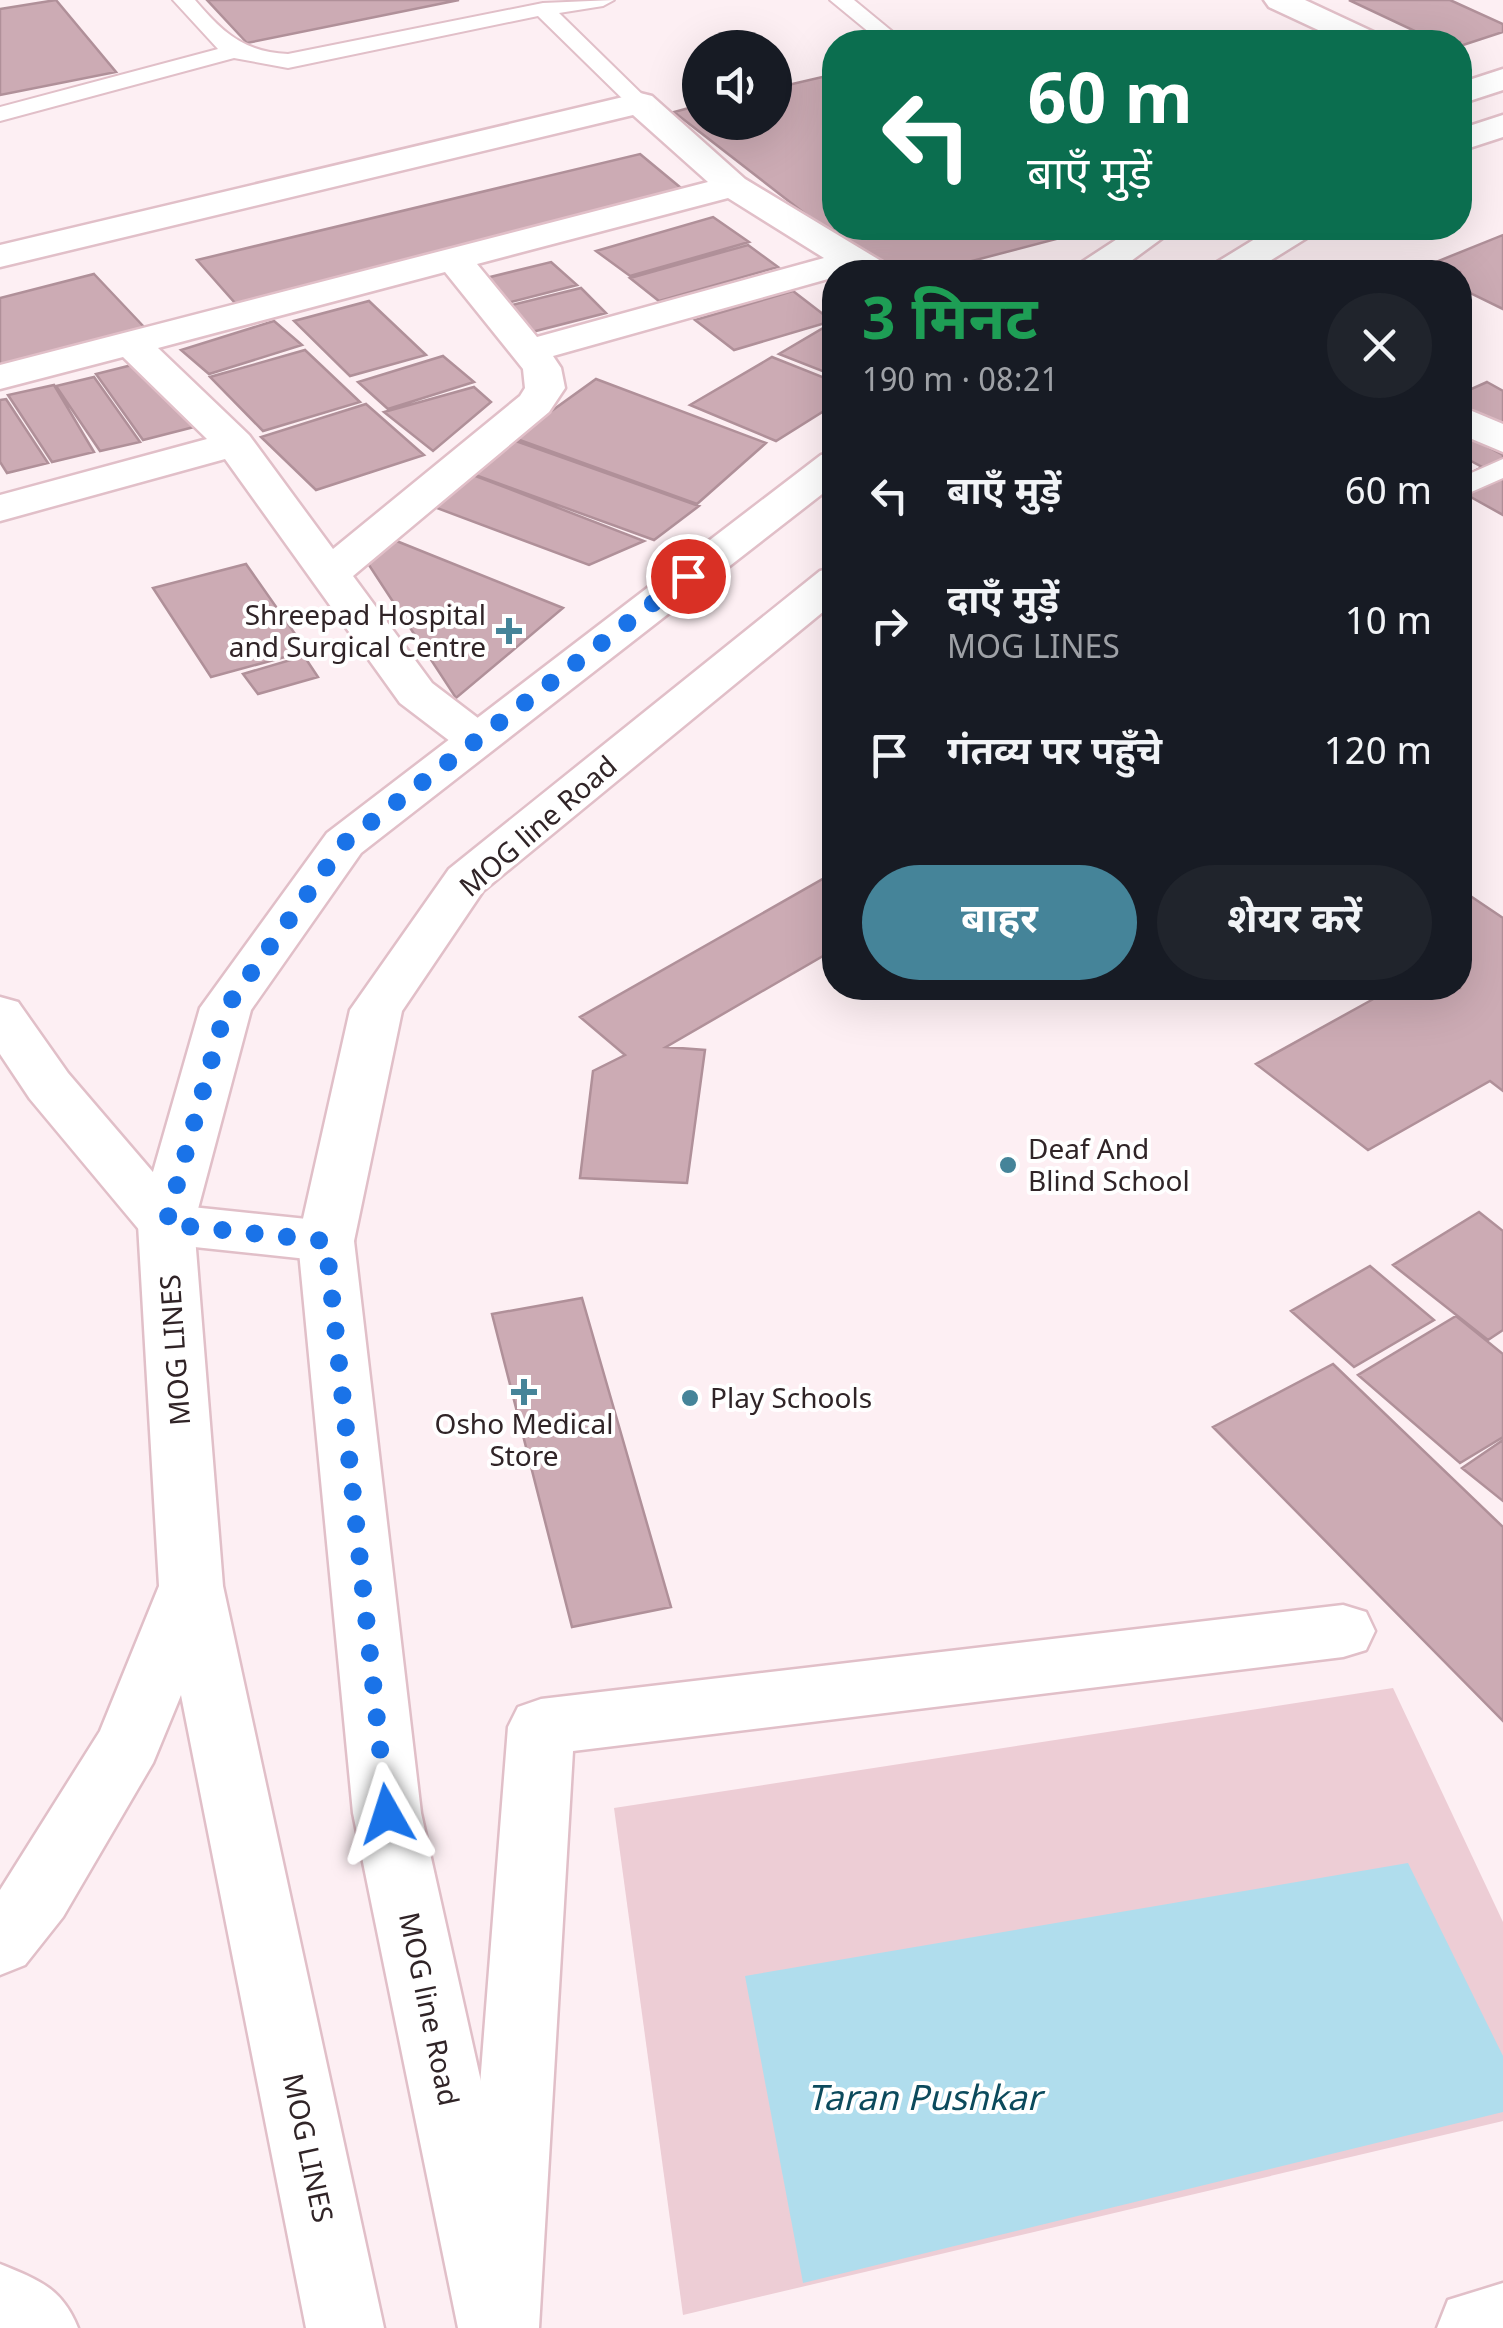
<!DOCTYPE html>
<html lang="hi">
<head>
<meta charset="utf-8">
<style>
	:root { --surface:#171b24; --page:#20242c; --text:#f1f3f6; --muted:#9ea1a6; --accent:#458499 }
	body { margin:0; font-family:Georgia,"Noto Sans Devanagari",serif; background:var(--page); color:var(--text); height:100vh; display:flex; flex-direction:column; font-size:38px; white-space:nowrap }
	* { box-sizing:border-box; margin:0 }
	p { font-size:32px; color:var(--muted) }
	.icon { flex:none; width:55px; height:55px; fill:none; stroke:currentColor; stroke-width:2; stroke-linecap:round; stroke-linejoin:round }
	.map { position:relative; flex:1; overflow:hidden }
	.details { position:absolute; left:822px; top:260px; width:650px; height:740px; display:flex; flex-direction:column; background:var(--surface); border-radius:40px; box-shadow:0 10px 40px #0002 }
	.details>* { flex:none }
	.banner { position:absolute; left:822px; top:30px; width:650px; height:210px; border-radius:40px; box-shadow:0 10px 40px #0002; background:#0b6e4f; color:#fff; overflow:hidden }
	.fabs { position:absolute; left:682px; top:30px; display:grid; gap:20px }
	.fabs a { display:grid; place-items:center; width:110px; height:110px; border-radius:50%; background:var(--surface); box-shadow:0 10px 40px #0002; font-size:50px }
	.pin { position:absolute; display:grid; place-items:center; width:85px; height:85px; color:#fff; margin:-42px; border:5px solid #fff; border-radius:50%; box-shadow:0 2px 10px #0007 }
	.me { position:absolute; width:110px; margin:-55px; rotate:354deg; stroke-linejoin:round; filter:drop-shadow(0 0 8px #0008) }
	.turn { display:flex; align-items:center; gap:35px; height:210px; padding:0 40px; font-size:45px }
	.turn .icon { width:130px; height:130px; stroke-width:2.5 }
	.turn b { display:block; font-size:70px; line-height:85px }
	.round { display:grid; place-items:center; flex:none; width:105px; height:105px; border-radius:52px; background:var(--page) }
	.summary { display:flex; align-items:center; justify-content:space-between; height:170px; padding:0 40px }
	h1 { font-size:60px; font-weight:700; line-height:75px; color:#1e9e55 }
	.cta { display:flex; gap:20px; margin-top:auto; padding:20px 40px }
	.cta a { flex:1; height:115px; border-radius:60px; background:var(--accent); color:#fff; font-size:40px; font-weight:700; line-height:115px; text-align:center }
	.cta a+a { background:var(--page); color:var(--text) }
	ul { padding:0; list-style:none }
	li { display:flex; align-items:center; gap:30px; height:130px; padding:0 40px }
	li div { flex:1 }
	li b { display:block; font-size:38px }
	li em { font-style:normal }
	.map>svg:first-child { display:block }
</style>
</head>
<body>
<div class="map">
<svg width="1503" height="2328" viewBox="0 0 1503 2328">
	<rect width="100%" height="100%" fill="#fdeff3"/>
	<!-- green -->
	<path fill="#edcdd5" d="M1393 1688 1503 1922V2121L683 2315 614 1808Z"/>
	<!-- water -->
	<path fill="#b0dded" d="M1408 1863 1503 2056V2112L803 2283 745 1976Z"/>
	<!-- building -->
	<path fill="#ccabb4" stroke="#b09099" stroke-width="2.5" d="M56 0 116 72 0 95V9Z
		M207 0H459L247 43Z
		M1349 0H1450L1503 24V32L1460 46V42H1438Z
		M835 74V228H1098L930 272H880L674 112 700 105V122H775V88Z
		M640 154 687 193 236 304 197 260Z
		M713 217 749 242 630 276 596 251Z
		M1503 235V309L1460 288V272H1429L1421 268Z
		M748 245 778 267 659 301 630 278Z
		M551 262 577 285 495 306 470 282Z
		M94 274 145 328 0 368V298Z
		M581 288 606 313 520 335 496 309Z
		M793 291 832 321 734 350 695 320Z
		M369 301 426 355 350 376 294 321Z
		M274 321 302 345 209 374 181 350Z
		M825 327 835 331V376L779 354Z
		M305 350 360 402 263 431 210 377Z
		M443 356 474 382 388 409 358 382Z
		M772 357 835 382V404L776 441 690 405Z
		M148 361 198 426 143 440 96 374Z
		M94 377 140 442 100 451 56 386Z
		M596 379 766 443 697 504 514 438Z
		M1487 382 1503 391V427L1460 403V394Z
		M54 385 94 452 52 462 8 395Z
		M474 387 491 402 433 451 384 412Z
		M6 399 48 463 7 473 0 462V400Z
		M366 404 424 455 316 490 261 437Z
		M1460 432 1503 455V515L1460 491V478L1482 467 1460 455Z
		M513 440 699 506 654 540 467 472Z
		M473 475 644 541 589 565 429 505Z
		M389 538 563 608 456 698 365 559Z
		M246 564 307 651 211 677 153 588Z
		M304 656 318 677 258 694 243 674Z
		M835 872V949L666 1047 705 1050 687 1183 580 1178 593 1071 625 1055 580 1017Z
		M1460 889 1503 918V1091L1490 1081 1368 1150 1256 1064 1377 997 1364 988H1460Z
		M1479 1212 1503 1231V1330L1488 1340 1393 1265Z
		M1370 1266 1434 1320 1354 1367 1291 1311Z
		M582 1298 671 1607 572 1627 492 1314Z
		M1456 1316 1503 1354V1437L1460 1463 1358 1375Z
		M1333 1364 1503 1527V1721L1213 1427Z
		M1503 1440V1501L1462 1468Z"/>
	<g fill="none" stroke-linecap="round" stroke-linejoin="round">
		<defs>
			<path id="lane" d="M173 0H195C223 33 244 52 288 54L543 3 614 0 603 6 559 13 651 103 648 108H632L538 16 288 68 234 58 0 121V107L218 49Z
				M830 0H854L905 42H881Z
				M1503 459V478L1460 497V478Z"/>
			<path id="street" d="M1264 0H1305L1380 35 1385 42H1344L1269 7Z
				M640 93 652 96 745 179 886 264 891 272H835V277L553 356 561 368 565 388 549 412 353 576 432 683 491 728 498 738 491 748 475 752 459 748 400 703 225 459 0 521V495L207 439 123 357 0 389V365L708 182 633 115 0 267V245ZM728 198 824 258 537 337 477 264ZM445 272 523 369 525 388 520 396 333 549 249 435 158 348Z
				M1460 406 1503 424V452L1460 434Z
				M0 997 18 1002 68 1073 182 1206 326 1221 346 1227 354 1241 346 1255 326 1261 166 1244 146 1238 30 1099 0 1054Z
				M1343 1605 1366 1612 1375 1631 1366 1650 1343 1657 573 1751 539 2328H461L508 1727 518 1707 541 1699Z"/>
			<path id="secondary" d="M1503 69V90L1460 104V83Z
				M1503 115V137L1460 151V129Z
				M1134 228H1176L1116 272H1074L1079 264Z
				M1273 228H1315L1310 236 1252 272H1209L1214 264Z
				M835 452V484L361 853 251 1010 194 1224 223 1586 384 2328H306L181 1695 153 1763 63 1917 25 1965 0 1975V1890L100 1731 159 1586 138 1224 200 1008 327 833 821 455Z
				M835 567V602L483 891 402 1011 354 1241 421 1813 536 2328H458L353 1813 298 1241 350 1010 449 869 820 571Z
				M0 2264C39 2280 62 2288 78 2328H0Z
				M1503 2283V2328H1437L1448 2300Z"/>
		</defs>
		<!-- lane casing -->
		<use href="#lane" stroke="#e1bfc8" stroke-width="4"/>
		<!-- street casing -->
		<use href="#street" stroke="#e1bfc8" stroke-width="5"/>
		<!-- secondary casing -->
		<use href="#secondary" stroke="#e1bfc8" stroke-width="5"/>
		<!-- lane -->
		<use href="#lane" fill="#fff" fill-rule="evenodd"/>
		<!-- street -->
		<use href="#street" fill="#fff" fill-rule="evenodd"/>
		<!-- secondary -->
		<use href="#secondary" fill="#fff" fill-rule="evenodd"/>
	</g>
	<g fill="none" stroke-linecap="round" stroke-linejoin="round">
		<!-- route -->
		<path stroke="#1a73e8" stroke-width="18" stroke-dasharray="0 32.4" d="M387 1814 326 1241 166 1224 226 1008 344 843 688 576"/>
	</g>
	<!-- markers -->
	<g fill="#458499" stroke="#fff" stroke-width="4">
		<path d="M504 616h10v10h10v10h-10v10h-10v-10h-10v-10h10z"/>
		<circle cx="1008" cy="1165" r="10"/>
		<path d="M519 1377h10v10h10v10h-10v10h-10v-10h-10v-10h10z"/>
		<circle cx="690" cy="1398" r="10"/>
	</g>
	<g text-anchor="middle" stroke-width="8" stroke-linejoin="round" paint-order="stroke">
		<!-- poi labels -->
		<g font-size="28" fill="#302427" stroke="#fff" text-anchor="start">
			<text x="486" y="625" text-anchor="end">Shreepad Hospital<tspan x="486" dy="32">and Surgical Centre</tspan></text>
			<text x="1028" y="1159">Deaf And<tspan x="1028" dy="32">Blind School</tspan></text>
			<text x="710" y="1408">Play Schools</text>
			<text x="524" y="1434" text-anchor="middle">Osho Medical<tspan x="524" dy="32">Store</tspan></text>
		</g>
		<!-- street labels -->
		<g font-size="28" fill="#302427" stroke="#fff">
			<text transform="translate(538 826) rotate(-41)" y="10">MOG line Road</text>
			<text transform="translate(175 1350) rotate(-94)" y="10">MOG LINES</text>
			<text transform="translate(429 2009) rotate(78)" y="10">MOG line Road</text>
			<text transform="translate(308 2148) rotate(78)" y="10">MOG LINES</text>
		</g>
		<!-- near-water labels -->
		<g font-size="35" font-style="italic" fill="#0c4a5c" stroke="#fff">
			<text x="924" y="2110">Taran Pushkar</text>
		</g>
	</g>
</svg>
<div class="fabs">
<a><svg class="icon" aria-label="sound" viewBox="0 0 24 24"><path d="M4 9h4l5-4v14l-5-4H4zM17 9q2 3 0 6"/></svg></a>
</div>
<div class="pin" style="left:688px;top:576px;background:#d93025"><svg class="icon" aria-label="arrive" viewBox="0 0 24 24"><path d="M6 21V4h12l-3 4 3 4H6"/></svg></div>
<svg class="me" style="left:387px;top:1814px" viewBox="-20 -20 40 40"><path d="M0-17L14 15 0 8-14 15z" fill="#1a73e8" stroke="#fff" stroke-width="4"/></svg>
<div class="banner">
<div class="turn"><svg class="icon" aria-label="left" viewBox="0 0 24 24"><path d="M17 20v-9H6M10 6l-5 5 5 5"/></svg><div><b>60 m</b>बाएँ मुड़ें</div></div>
</div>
<section class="details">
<div class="summary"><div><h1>3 मिनट</h1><p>190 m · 08:21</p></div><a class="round"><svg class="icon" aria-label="close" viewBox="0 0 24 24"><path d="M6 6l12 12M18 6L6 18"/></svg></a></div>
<ul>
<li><svg class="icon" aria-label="left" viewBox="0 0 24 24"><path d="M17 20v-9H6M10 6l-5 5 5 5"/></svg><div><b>बाएँ मुड़ें</b></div><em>60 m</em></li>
<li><svg class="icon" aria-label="right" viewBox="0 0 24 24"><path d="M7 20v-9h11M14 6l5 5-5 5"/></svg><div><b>दाएँ मुड़ें</b><p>MOG LINES</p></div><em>10 m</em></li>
<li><svg class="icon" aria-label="arrive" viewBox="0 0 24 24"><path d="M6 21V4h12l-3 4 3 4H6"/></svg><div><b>गंतव्य पर पहुँचे</b></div><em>120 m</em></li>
</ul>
<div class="cta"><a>बाहर</a><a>शेयर करें</a></div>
</section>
</div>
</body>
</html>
